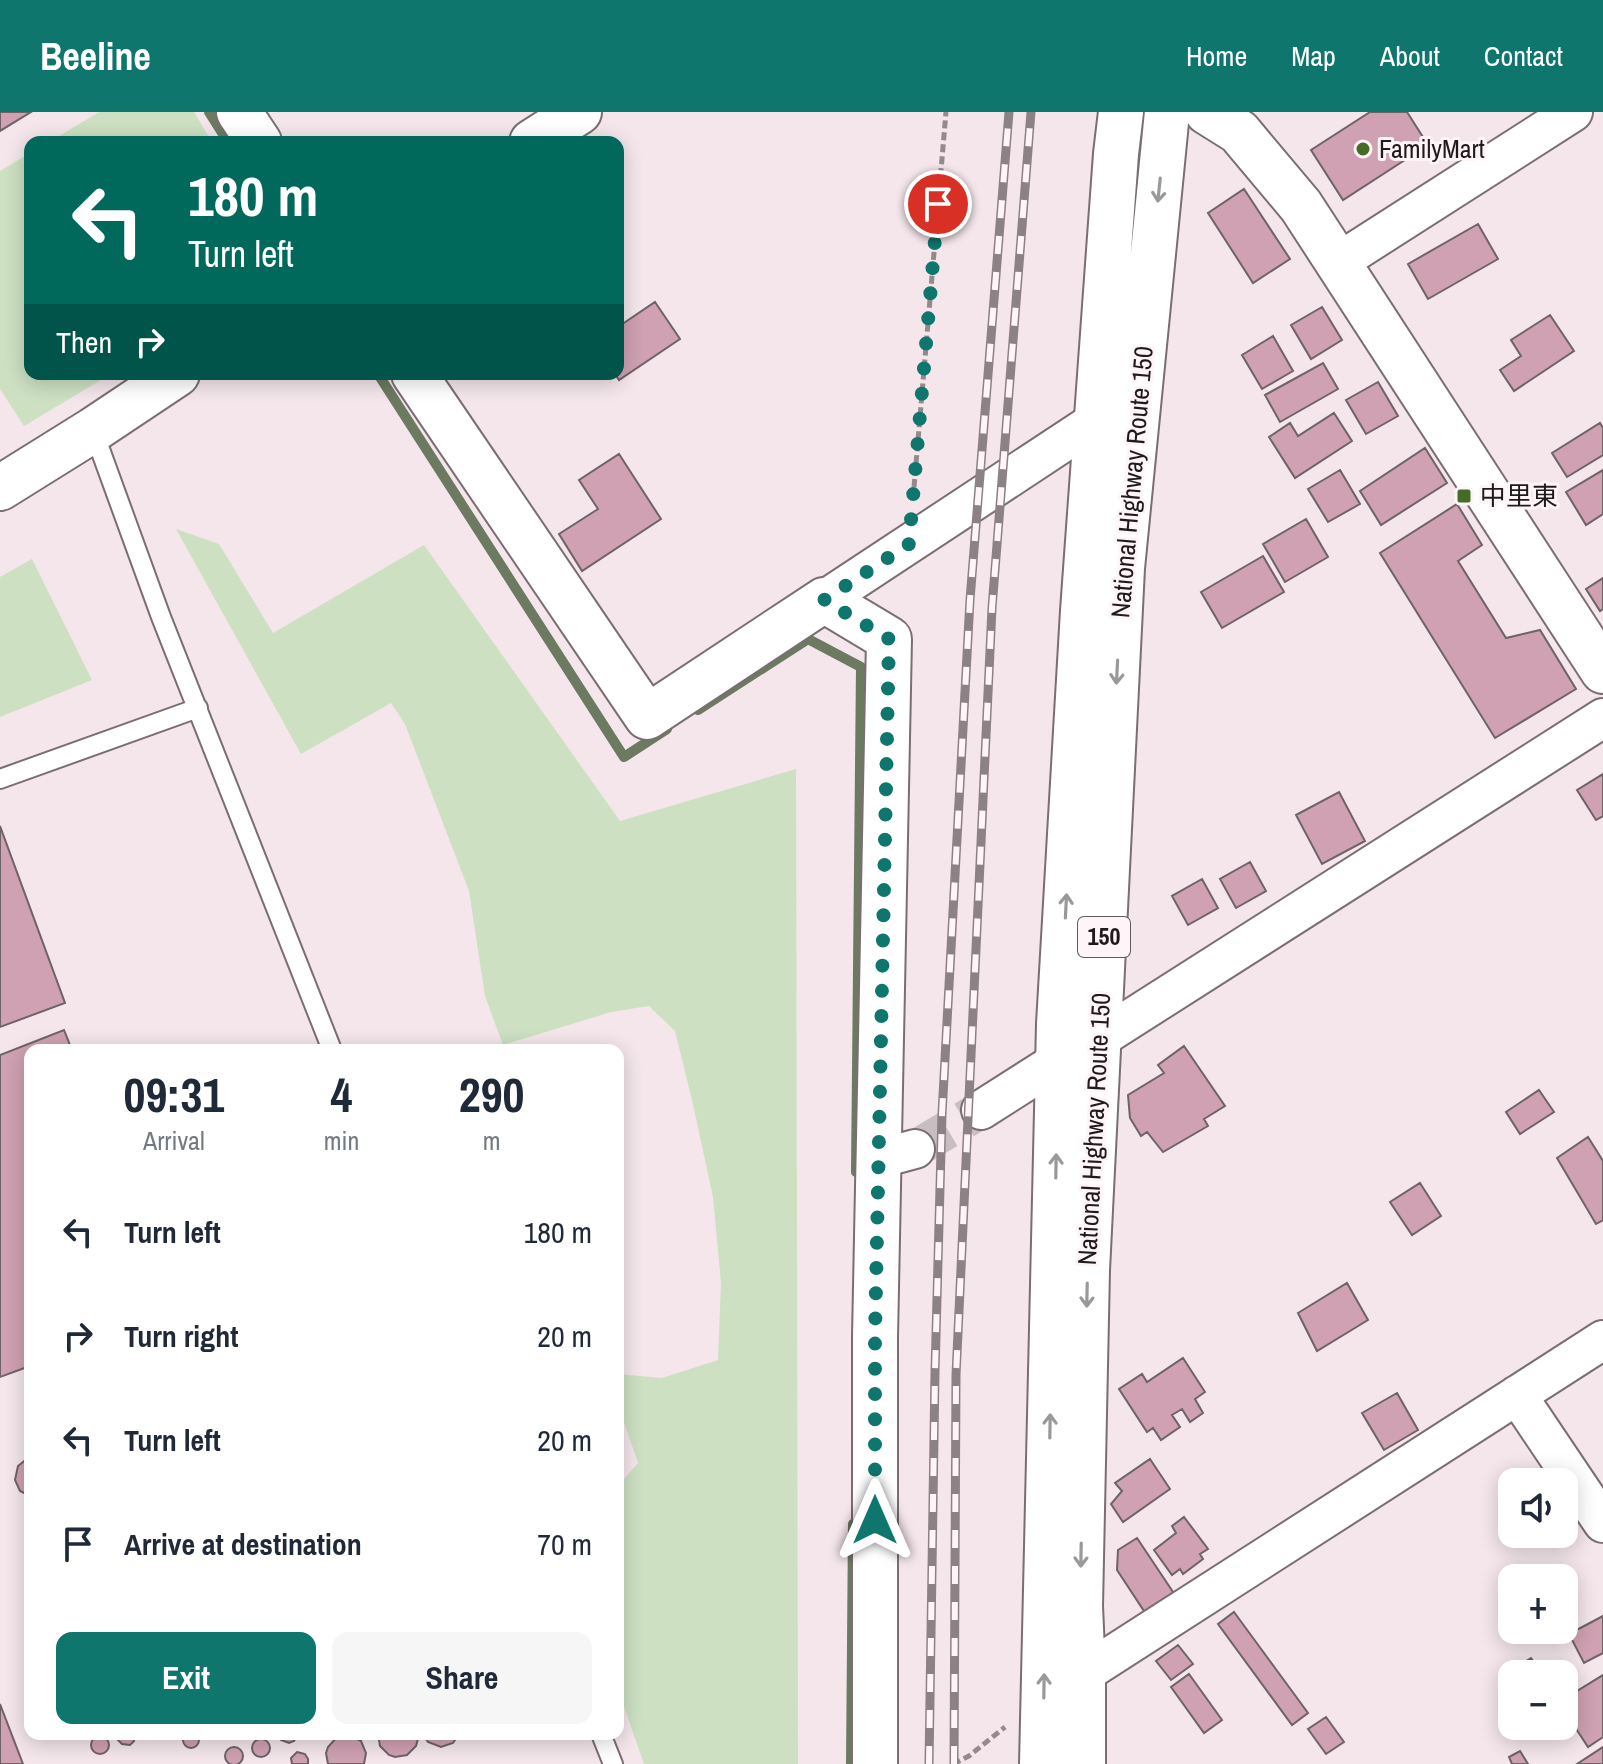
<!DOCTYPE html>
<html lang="en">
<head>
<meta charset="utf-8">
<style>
	:root { --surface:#fff; --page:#f6f6f7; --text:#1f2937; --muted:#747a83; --accent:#0f766e }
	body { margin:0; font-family:"Archivo Narrow","Noto Sans JP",sans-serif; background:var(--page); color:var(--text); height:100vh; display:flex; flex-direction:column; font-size:30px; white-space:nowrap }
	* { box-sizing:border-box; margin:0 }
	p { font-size:26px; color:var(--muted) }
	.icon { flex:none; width:44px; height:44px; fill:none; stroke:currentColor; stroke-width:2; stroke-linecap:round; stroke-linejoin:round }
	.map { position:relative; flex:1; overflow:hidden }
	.sheet { position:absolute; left:24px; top:932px; width:600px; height:696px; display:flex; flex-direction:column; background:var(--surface); border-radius:16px; box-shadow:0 4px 20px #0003 }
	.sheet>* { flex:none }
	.hud { position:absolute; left:24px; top:24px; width:600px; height:244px; border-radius:16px; box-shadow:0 4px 20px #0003; background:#00695c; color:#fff; overflow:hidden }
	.tools { position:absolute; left:1498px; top:1356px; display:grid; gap:16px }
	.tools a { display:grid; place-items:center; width:80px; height:80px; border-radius:16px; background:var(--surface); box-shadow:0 4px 20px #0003; font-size:40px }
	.pin { position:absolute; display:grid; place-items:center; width:68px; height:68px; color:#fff; margin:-34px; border:4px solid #fff; border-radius:50%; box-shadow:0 2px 8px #0007 }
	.me { position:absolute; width:88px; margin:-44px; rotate:0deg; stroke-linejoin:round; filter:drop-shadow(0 0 6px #0008) }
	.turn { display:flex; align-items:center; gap:28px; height:168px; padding:0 32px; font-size:36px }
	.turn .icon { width:104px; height:104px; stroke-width:2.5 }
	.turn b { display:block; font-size:56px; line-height:68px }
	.then { display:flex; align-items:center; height:76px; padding:0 32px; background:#0003; gap:16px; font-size:30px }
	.eta { display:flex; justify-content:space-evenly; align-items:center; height:136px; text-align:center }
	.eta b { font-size:48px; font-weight:700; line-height:56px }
	.cta { display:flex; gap:16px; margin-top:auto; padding:16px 32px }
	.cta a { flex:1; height:92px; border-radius:16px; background:var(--accent); color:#fff; font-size:32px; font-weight:700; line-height:92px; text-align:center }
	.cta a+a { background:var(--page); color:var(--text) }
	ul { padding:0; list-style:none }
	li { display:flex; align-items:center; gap:24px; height:104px; padding:0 32px }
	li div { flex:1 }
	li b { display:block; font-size:30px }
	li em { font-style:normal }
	header { display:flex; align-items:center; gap:48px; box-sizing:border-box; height:112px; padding:0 40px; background:var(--accent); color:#fff }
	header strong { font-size:38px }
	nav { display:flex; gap:44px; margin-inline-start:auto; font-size:28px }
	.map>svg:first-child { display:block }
</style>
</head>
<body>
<header>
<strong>Beeline</strong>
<nav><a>Home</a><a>Map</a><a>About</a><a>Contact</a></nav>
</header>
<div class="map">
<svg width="1603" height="1652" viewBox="0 0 1603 1652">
	<rect width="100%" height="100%" fill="#f4e6eb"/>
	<!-- green -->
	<path fill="#cde0c2" d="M99 0H194L212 30H49Z
		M30 41V262H111L24 314 0 277V59Z
		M176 417 219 432 273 521 424 433 620 709 796 657 798 1652H644L618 1577V1374L638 1351 618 1293V1262L662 1266 718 1248 721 1171 713 1085 692 988 675 919 649 894 611 900 503 933 485 884 469 779 405 612 391 591 301 642Z
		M32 447 92 568 0 605V465Z"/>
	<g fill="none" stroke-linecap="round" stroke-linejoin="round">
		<!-- stream -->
		<path stroke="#6b7a61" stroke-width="10" d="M209 0 228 30
			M378 262 624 645 667 617
			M698 598 808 527 861 555 856 1060
			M851 1652 853 1412"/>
	</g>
	<!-- building -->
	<path fill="#cfa1b2" stroke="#6e6367" stroke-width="2" d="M0 0H31L0 19Z
		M1370 0H1407L1428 33 1343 88 1311 38Z
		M1244 77 1290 147 1253 171 1208 101Z
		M1478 112 1498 147 1428 187 1408 152Z
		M655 190 680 227 619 268 615 262H618V215Z
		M1322 195 1342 228 1311 247 1291 213Z
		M1550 203 1574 239 1514 279 1500 258 1521 244 1511 228Z
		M1273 224 1293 259 1262 277 1242 243Z
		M1323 251 1338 277 1280 310 1265 283Z
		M1378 270 1398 304 1366 322 1346 288Z
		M1334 301 1352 329 1295 366 1269 325 1290 311 1298 324Z
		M1600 311 1603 316V343L1567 365 1552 341Z
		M1425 336 1447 371 1381 413 1360 379Z
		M619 342 661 407 582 459 559 422 598 397 579 368Z
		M1340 358 1360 392 1328 410 1308 377Z
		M1603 358V402L1586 413 1566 380Z
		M1457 392 1482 433 1458 449 1506 526 1540 518 1576 577 1495 626 1380 441Z
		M1306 407 1328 445 1285 470 1263 432Z
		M1263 444 1284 480 1222 516 1201 480Z
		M1603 466V497L1600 499 1586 477Z
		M1603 662V704L1596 708 1577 678Z
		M1339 680 1365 729 1322 752 1296 703Z
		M0 714 65 891 0 915Z
		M1250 750 1266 779 1236 796 1220 767Z
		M1202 767 1218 796 1188 813 1172 784Z
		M64 918 72 938H30V1254L0 1265V943Z
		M1184 934 1225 994 1204 1007 1208 1014 1163 1040 1147 1020 1141 1024 1130 1006 1128 983 1164 961 1158 953Z
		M1539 978 1554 1000 1520 1022 1506 1000Z
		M1588 1025 1603 1049V1108L1596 1112 1557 1046Z
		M1420 1071 1441 1104 1412 1123 1390 1090Z
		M1347 1171 1368 1208 1317 1239 1298 1201Z
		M1183 1246 1205 1280 1195 1287 1203 1301 1190 1310 1182 1297 1172 1303 1180 1315 1161 1328 1153 1316 1147 1320 1119 1277 1142 1262 1147 1270Z
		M1397 1281 1418 1318 1384 1338 1362 1301Z
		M28 1346H30V1384L20 1379 15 1368 18 1354Z
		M1150 1347 1170 1377 1123 1410 1111 1392 1122 1379 1115 1371Z
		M1184 1405 1208 1437 1200 1442 1203 1447 1183 1462 1180 1457 1172 1463 1154 1438 1176 1421 1172 1414Z
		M1137 1426 1175 1483 1146 1502 1117 1458 1118 1438Z
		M1234 1500 1308 1601 1292 1613 1218 1512Z
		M1603 1504V1541L1584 1551 1569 1522Z
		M1178 1533 1193 1552 1171 1568 1156 1549Z
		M1531 1546 1542 1562H1512V1567L1508 1561Z
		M1189 1562 1222 1608 1204 1621 1171 1575Z
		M1603 1563V1625L1588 1635 1571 1609 1564 1613V1587Z
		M0 1592 23 1652H0Z
		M1326 1605 1344 1630 1326 1642 1308 1617Z
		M183 1628a8 8 0 1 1 16 0a8 8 0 1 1-16 0Z
		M118 1622H135L134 1629 130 1633 122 1632 118 1628Z
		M279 1622H297V1624L294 1629 289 1631 281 1628Z
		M378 1622H417L418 1627 416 1634 407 1643 395 1645 389 1643 380 1634Z
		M423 1622H459L453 1631 441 1635 428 1630Z
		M343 1623H350L361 1629 366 1641 364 1652H328L326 1641 328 1635 337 1625Z
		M91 1633a9 9 0 1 1 18 0a9 9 0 1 1-18 0Z
		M252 1636a9 9 0 1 1 18 0a9 9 0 1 1-18 0Z
		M1603 1635V1652H1577Z
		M225 1644a9 9 0 1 1 18 0a9 9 0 1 1-18 0Z
		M1520 1639 1528 1652H1512L1509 1645Z
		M297 1640 305 1642 308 1647V1652H292L291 1646Z"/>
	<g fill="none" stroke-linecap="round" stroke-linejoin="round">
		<!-- street-tunnel -->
		<path stroke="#c9bdc2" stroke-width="38" stroke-dasharray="38 19" stroke-linecap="butt" d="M915 1037 981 998"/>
		<defs>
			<path id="lane" d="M93 318 161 505 332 938
				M0 667 198 596
				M601 1622 613 1652"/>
			<path id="street" d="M1337 151 1573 0
				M824 488 1097 308
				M1099 927 1603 606
				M981 998 1058 949
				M878 1047 915 1037
				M1517 1283 1603 1411
				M1083 1562 1603 1228"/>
			<path id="secondary" d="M239 0 259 30
				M1207 0 1239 20 1301 94 1603 559
				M532 30 579 0
				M414 262 647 605 824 488 889 527 875 1225V1652
				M0 376 93 318 177 262"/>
			<path id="highway" d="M1042 1652 1059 912 1083 499 1116 42 1121 0
				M1083 1652V1562L1080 1494 1087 1158 1122 456 1167 0"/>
		</defs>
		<!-- lane casing -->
		<use href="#lane" stroke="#7a6e72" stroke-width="22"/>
		<!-- street casing -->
		<use href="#street" stroke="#7a6e72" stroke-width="42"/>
		<!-- secondary casing -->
		<use href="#secondary" stroke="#7a6e72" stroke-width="48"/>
		<!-- highway casing -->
		<use href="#highway" stroke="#7a6e72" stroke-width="48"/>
		<!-- path -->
		<path stroke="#948a8d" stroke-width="5" stroke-dasharray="8 4" stroke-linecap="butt" d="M913 387 946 0
			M953 1652 969 1644 1005 1615"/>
		<!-- lane -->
		<use href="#lane" stroke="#fff" stroke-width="18"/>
		<!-- street -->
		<use href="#street" stroke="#fff" stroke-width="38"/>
		<!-- secondary -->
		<use href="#secondary" stroke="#fff" stroke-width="44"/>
		<!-- highway -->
		<use href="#highway" stroke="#fff" stroke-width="44"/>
		<defs>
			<path id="rail" d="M929 1652 935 1260 942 1002 970 488 1009 0
				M954 1652 956 1263 992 496 1031 0"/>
		</defs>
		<!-- rail casing -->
		<use href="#rail" stroke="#8c8285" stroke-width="9"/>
		<!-- rail -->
		<use href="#rail" stroke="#fff4f8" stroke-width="6" stroke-dasharray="18" stroke-linecap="butt"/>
	</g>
	<!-- one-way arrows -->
	<defs><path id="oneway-shaft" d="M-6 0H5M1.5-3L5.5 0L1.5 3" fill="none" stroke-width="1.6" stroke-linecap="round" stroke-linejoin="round" transform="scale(2)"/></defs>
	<g stroke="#9a9899">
		<use href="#oneway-shaft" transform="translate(1159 78) rotate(96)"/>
		<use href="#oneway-shaft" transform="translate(1117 560) rotate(93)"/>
		<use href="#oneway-shaft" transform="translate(1066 794) rotate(-87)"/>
		<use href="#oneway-shaft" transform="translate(1056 1054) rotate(-89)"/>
		<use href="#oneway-shaft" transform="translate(1087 1183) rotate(91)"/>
		<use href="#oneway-shaft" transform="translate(1050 1314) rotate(-89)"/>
		<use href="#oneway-shaft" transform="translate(1081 1443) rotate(91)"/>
		<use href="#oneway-shaft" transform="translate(1044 1574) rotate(-89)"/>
	</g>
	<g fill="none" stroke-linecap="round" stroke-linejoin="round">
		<!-- route -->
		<path stroke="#0f766e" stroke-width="14" stroke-dasharray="0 25.2" d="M875 1408V1225L889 527 824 488 909 432 938 92"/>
	</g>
	<!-- markers -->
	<g fill="#446c27" stroke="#fff4f8" stroke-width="3">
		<circle cx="1363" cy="37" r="8"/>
		<rect x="1456" y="376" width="16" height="16" rx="4"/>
	</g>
	<g text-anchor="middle" stroke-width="6" stroke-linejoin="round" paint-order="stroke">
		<!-- shield labels -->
		<rect fill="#fff4f8" stroke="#625c5e" stroke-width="2" x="1078" y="805" width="52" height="40" rx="6"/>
		<g font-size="24" font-weight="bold" fill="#1f1b1c">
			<text x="1104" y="833">150</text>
		</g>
		<!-- poi labels -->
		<g font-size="26" fill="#1f1b1c" stroke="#fff4f8" text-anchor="start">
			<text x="1379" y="46">FamilyMart</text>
			<text x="1480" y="393">中里東</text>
		</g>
		<!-- street labels -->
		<g font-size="26" fill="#1f1b1c" stroke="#fff4f8">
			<text transform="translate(1132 370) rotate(-85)" y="9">National Highway Route 150</text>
			<text transform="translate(1094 1017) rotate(-87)" y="9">National Highway Route 150</text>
		</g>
	</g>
</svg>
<div class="tools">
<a><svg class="icon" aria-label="sound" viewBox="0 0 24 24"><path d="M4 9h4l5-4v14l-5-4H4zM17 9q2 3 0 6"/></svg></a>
<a>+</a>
<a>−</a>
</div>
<div class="pin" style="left:938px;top:92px;background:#d93025"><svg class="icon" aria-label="arrive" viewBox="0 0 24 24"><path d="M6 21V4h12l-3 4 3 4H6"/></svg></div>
<svg class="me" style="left:875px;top:1408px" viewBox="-20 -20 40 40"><path d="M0-17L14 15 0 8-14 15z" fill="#0f766e" stroke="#fff" stroke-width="4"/></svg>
<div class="hud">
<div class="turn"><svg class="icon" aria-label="left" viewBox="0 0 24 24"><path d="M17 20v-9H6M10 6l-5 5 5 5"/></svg><div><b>180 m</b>Turn left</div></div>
<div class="then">Then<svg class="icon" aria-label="right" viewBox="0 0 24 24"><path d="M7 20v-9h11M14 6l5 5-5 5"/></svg></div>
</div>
<section class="sheet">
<div class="eta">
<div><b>09:31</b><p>Arrival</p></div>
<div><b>4</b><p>min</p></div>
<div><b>290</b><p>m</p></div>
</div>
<ul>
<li><svg class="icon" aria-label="left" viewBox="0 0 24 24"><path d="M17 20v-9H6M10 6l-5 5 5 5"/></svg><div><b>Turn left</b></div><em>180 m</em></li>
<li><svg class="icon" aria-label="right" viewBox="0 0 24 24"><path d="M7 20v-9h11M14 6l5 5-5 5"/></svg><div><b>Turn right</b></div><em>20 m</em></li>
<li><svg class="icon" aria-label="left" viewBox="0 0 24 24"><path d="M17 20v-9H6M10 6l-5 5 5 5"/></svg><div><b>Turn left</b></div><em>20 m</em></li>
<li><svg class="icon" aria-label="arrive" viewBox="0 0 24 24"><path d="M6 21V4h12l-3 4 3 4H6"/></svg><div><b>Arrive at destination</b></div><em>70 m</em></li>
</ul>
<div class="cta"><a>Exit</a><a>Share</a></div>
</section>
</div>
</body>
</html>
